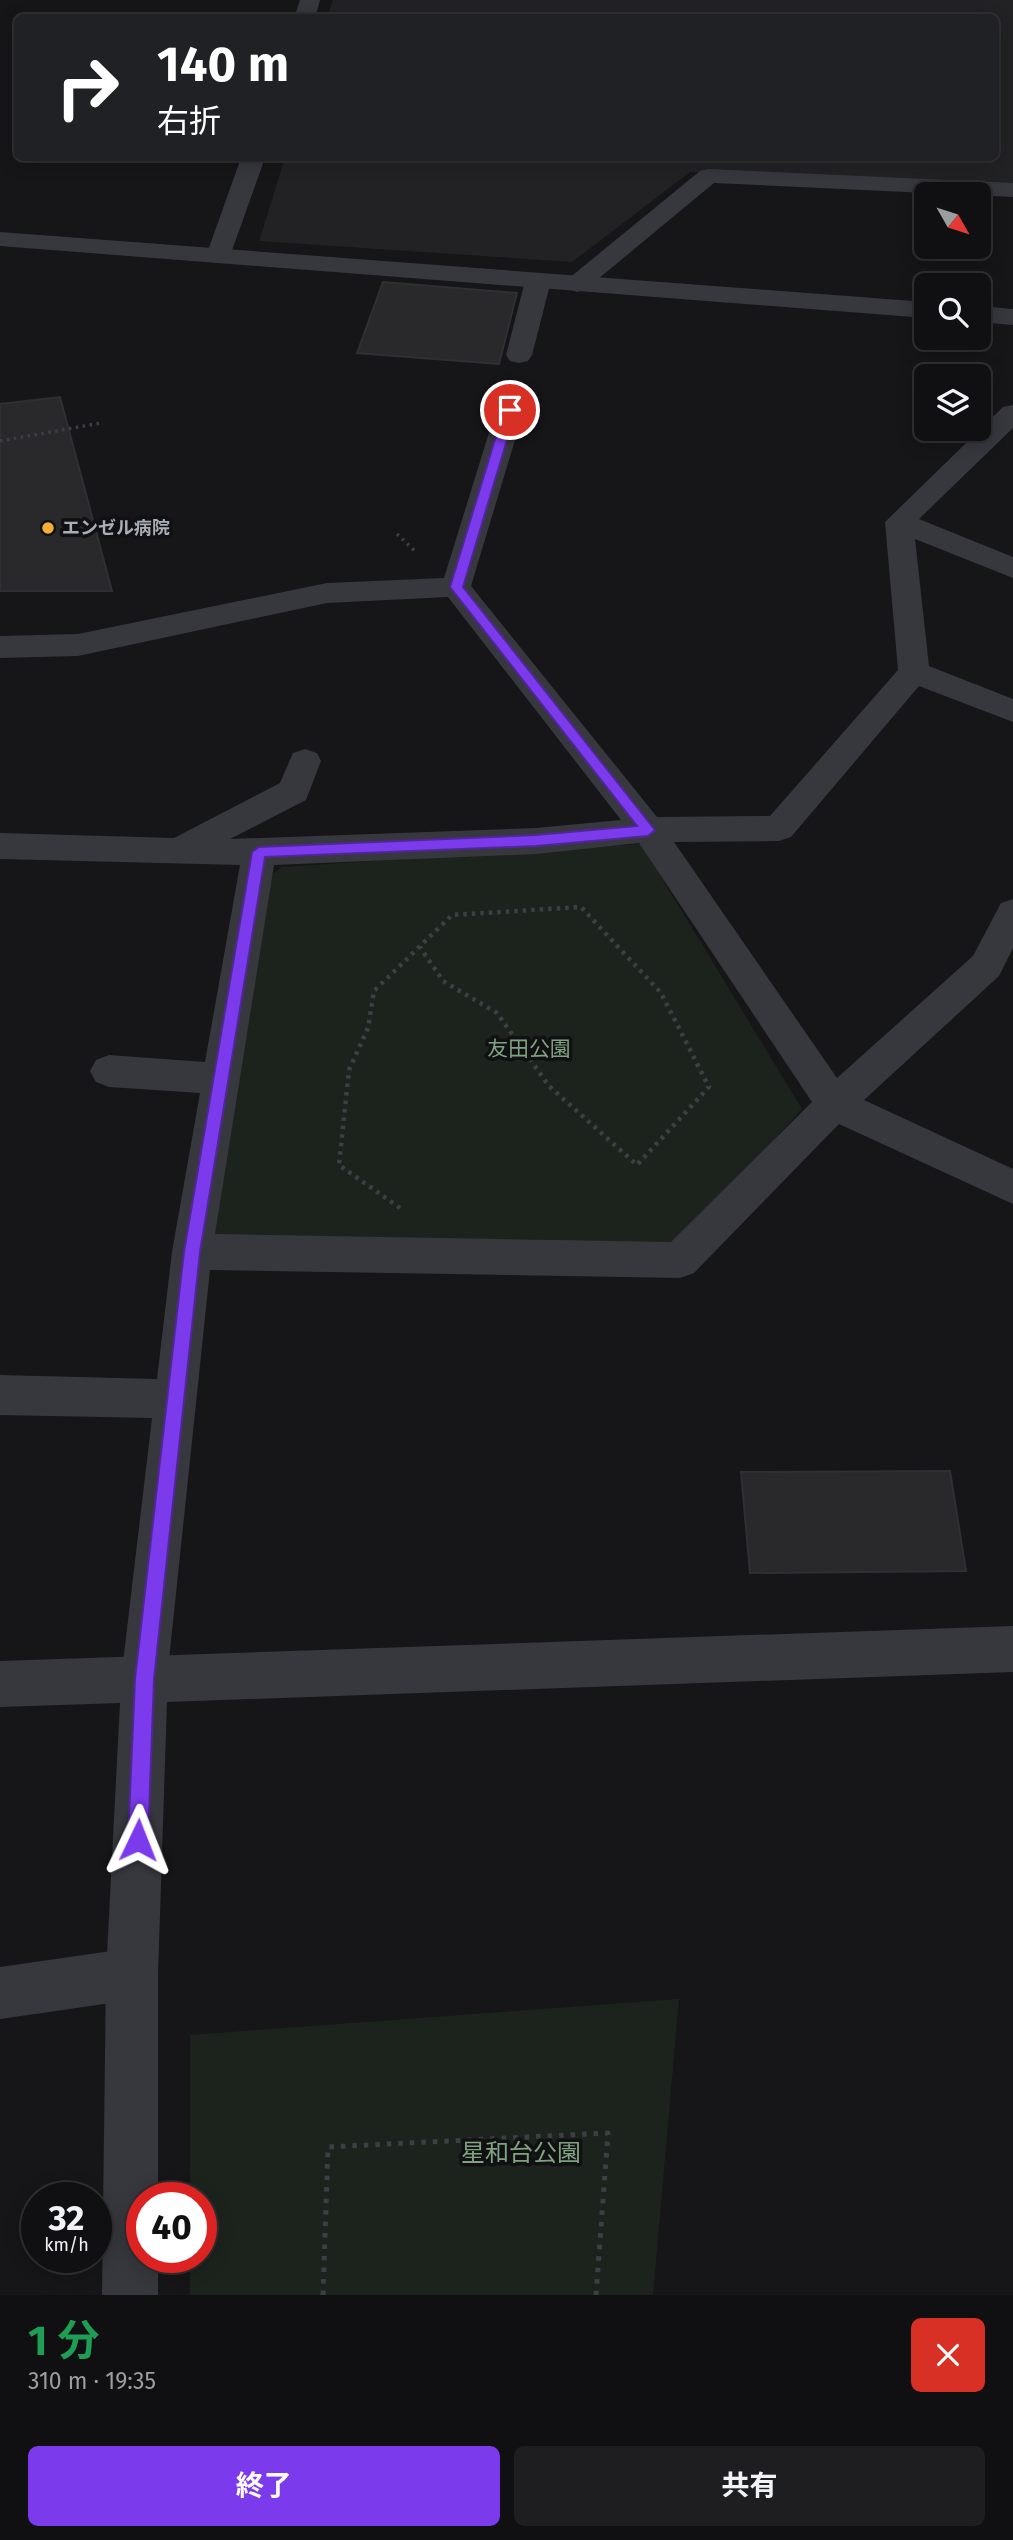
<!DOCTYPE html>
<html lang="ja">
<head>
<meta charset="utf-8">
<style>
	:root { --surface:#101012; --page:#1e1e20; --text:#f1f3f6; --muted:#9c9d9f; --line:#303032; --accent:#7c3aed }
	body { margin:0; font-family:"Fira Sans","Noto Sans JP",sans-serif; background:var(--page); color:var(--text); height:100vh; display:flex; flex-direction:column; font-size:26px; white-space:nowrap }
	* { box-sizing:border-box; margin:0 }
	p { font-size:23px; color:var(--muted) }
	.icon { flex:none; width:38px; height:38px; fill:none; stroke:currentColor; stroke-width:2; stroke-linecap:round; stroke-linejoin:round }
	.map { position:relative; height:2295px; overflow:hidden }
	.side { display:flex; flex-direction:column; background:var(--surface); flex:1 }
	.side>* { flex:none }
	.hud { position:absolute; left:14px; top:14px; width:985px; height:147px; border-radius:10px; box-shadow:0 4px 18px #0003,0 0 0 2px var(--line); background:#202124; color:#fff; overflow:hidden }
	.needle { width:46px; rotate:129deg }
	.tools { position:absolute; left:914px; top:182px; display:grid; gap:14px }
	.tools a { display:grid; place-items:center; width:77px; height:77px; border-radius:10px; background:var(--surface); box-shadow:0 4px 18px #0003,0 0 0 2px var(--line); font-size:35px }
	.speed { position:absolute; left:21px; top:2182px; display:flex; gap:14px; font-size:35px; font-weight:700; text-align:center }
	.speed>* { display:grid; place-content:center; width:91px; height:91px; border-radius:50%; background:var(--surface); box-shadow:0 4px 18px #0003,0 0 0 2px var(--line); line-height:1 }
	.speed small { font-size:18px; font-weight:400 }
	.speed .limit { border:10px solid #d22; background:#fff; color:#111 }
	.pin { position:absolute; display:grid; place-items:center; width:60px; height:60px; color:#fff; margin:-30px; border:4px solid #fff; border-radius:50%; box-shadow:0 2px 7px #0007 }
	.me { position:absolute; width:77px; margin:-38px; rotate:2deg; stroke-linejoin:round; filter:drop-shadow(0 0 5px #0008) }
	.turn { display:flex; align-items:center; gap:24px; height:147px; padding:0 28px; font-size:32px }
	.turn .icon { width:91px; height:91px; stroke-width:2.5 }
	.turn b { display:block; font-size:49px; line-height:60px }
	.round { display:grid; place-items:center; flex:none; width:74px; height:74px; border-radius:10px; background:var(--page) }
	.summary { display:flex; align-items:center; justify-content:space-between; height:119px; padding:0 28px }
	h1 { font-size:42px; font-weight:700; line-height:52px; color:#1e9e55 }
	.action { display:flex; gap:14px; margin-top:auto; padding:14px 28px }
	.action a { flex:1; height:80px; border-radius:10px; background:var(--accent); color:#fff; font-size:28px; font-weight:700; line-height:80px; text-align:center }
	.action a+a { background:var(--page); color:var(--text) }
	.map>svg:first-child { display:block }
</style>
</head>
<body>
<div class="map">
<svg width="1013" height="2295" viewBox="0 0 1013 2295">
	<rect width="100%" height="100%" fill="#161618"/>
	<!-- built -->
	<path fill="#222225" d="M333 0H1013V184L690 172 572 262 259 241 285 158H996V18L327 17Z"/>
	<!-- green -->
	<path fill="#1c231d" d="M641 844 802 1109 675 1250 215 1243 206 1227 262 882 282 867Z
		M679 1999 653 2295H190V2258H201V2198H190V2035Z"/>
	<!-- building -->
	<path fill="#29292c" stroke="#303034" stroke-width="2" d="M383 282 517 293 499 364 357 353Z
		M60 397 112 591H0V404Z
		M950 1471 966 1571 750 1573 741 1472Z"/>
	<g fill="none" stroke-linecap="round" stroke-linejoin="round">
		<!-- path-far2 -->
		<path stroke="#3d3f44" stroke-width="3.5" stroke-dasharray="2.5 4.5" stroke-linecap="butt" d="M0 441 101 423
			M397 534 417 553"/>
		<!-- path-far1 -->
		<path stroke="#3d3f44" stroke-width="4.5" stroke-dasharray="3.5 5" stroke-linecap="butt" d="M400 1208 339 1165 349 1070 368 1028 374 991 452 915 581 907 661 993 709 1087 637 1165 549 1086 497 1013 443 981 420 947"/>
		<!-- path -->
		<path stroke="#3d3f44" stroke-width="5" stroke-dasharray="4.5 7" stroke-linecap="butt" d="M323 2295 328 2147 608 2133 596 2295"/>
		<!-- minor -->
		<path fill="#37383d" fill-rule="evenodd" d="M300 0H320L315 18H294Z
			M241 158H265L230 256 227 261 218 263 209 261 206 256Z
			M708 169 1013 183V197L714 183 586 289 577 292 568 289 564 284 568 279 700 171Z
			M538 273 547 276 551 281 532 355 528 361 519 363 510 361 506 355 525 281 529 276Z
			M510 402 520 404 524 410 471 586 657 817 770 816 898 670 885 522 1003 407 1013 405V428L919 519 1013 557V578L915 539 929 666 1013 699V722L919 686 791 837 779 841 674 842 837 1078 973 956 1001 903 1013 899V948L999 976 864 1100 1013 1169V1204L839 1124 694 1273 680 1278 210 1270 167 1679 160 1695 144 1702 128 1695 121 1679 152 1418 0 1415V1375L157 1379 172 1252 200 1093 109 1087 96 1082 90 1071 96 1060 109 1055 205 1062 240 865 0 859V833L174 838 280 783 293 753 305 749 317 753 321 761 306 800 230 839 536 828 621 820 448 597 327 603 78 656 0 658V636L78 634 327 583 444 578 496 410 500 404ZM639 843 812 1102 671 1242 215 1234 274 865 536 854Z
			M132 1948 150 1956 158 1974 150 1992 132 2000 0 2019V1967Z"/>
		<!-- tertiary -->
		<path fill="#37383d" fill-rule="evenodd" d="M0 232 926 302V318L0 246Z
			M978 306 1013 309V325L978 322Z
			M1013 1626V1672L167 1702 158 1974V2198H142V2258H158V2295H102L106 1974 120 1703 0 1707V1661Z"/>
	</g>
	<!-- route -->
	<path fill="#7c3aed" stroke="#51269a" stroke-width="2" d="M510 407 516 410 463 587 655 830 648 836 536 846 265 857 200 1252 154 1679 148 1840 145 1847 138 1850 131 1847 128 1840 135 1679 184 1252 252 852 259 847 536 835 637 826 450 587 504 410Z"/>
	<!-- markers -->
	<circle fill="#f2b134" stroke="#111113" stroke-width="2.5" cx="48" cy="528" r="7"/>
	<g text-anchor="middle" stroke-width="7" stroke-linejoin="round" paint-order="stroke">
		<!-- far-poi labels -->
		<g font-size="18" font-weight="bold" fill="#a8adb8" stroke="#111113" text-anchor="start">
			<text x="62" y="534">エンゼル病院</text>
		</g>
		<!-- park labels -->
		<g font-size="21" fill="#7fa381" stroke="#111113">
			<text x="529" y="1056">友田公園</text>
		</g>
		<!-- near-park labels -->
		<g font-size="24" fill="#7fa381" stroke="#111113">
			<text x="521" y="2161">星和台公園</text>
		</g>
	</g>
</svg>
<div class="tools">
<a><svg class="needle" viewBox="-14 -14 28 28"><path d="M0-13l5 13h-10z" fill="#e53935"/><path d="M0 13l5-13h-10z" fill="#9c9d9f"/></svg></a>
<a><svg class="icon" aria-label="search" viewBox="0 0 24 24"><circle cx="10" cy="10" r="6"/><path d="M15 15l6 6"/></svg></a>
<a><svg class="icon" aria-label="layers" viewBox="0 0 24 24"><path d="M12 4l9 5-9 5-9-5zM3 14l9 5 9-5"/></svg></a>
</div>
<div class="speed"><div>32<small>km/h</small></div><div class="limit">40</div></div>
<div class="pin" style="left:510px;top:410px;background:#d93025"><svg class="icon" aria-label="arrive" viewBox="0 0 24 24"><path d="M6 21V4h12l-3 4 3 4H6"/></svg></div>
<svg class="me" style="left:138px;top:1840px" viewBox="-20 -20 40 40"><path d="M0-17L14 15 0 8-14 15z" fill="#7c3aed" stroke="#fff" stroke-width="4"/></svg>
<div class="hud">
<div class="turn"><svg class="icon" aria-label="right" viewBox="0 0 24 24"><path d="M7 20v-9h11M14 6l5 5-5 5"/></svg><div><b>140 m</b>右折</div></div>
</div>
</div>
<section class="side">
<div class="summary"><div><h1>1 分</h1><p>310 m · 19:35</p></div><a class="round" style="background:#d93025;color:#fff"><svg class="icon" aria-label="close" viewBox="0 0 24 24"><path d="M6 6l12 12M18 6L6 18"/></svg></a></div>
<div class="action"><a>終了</a><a>共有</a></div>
</section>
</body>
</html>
